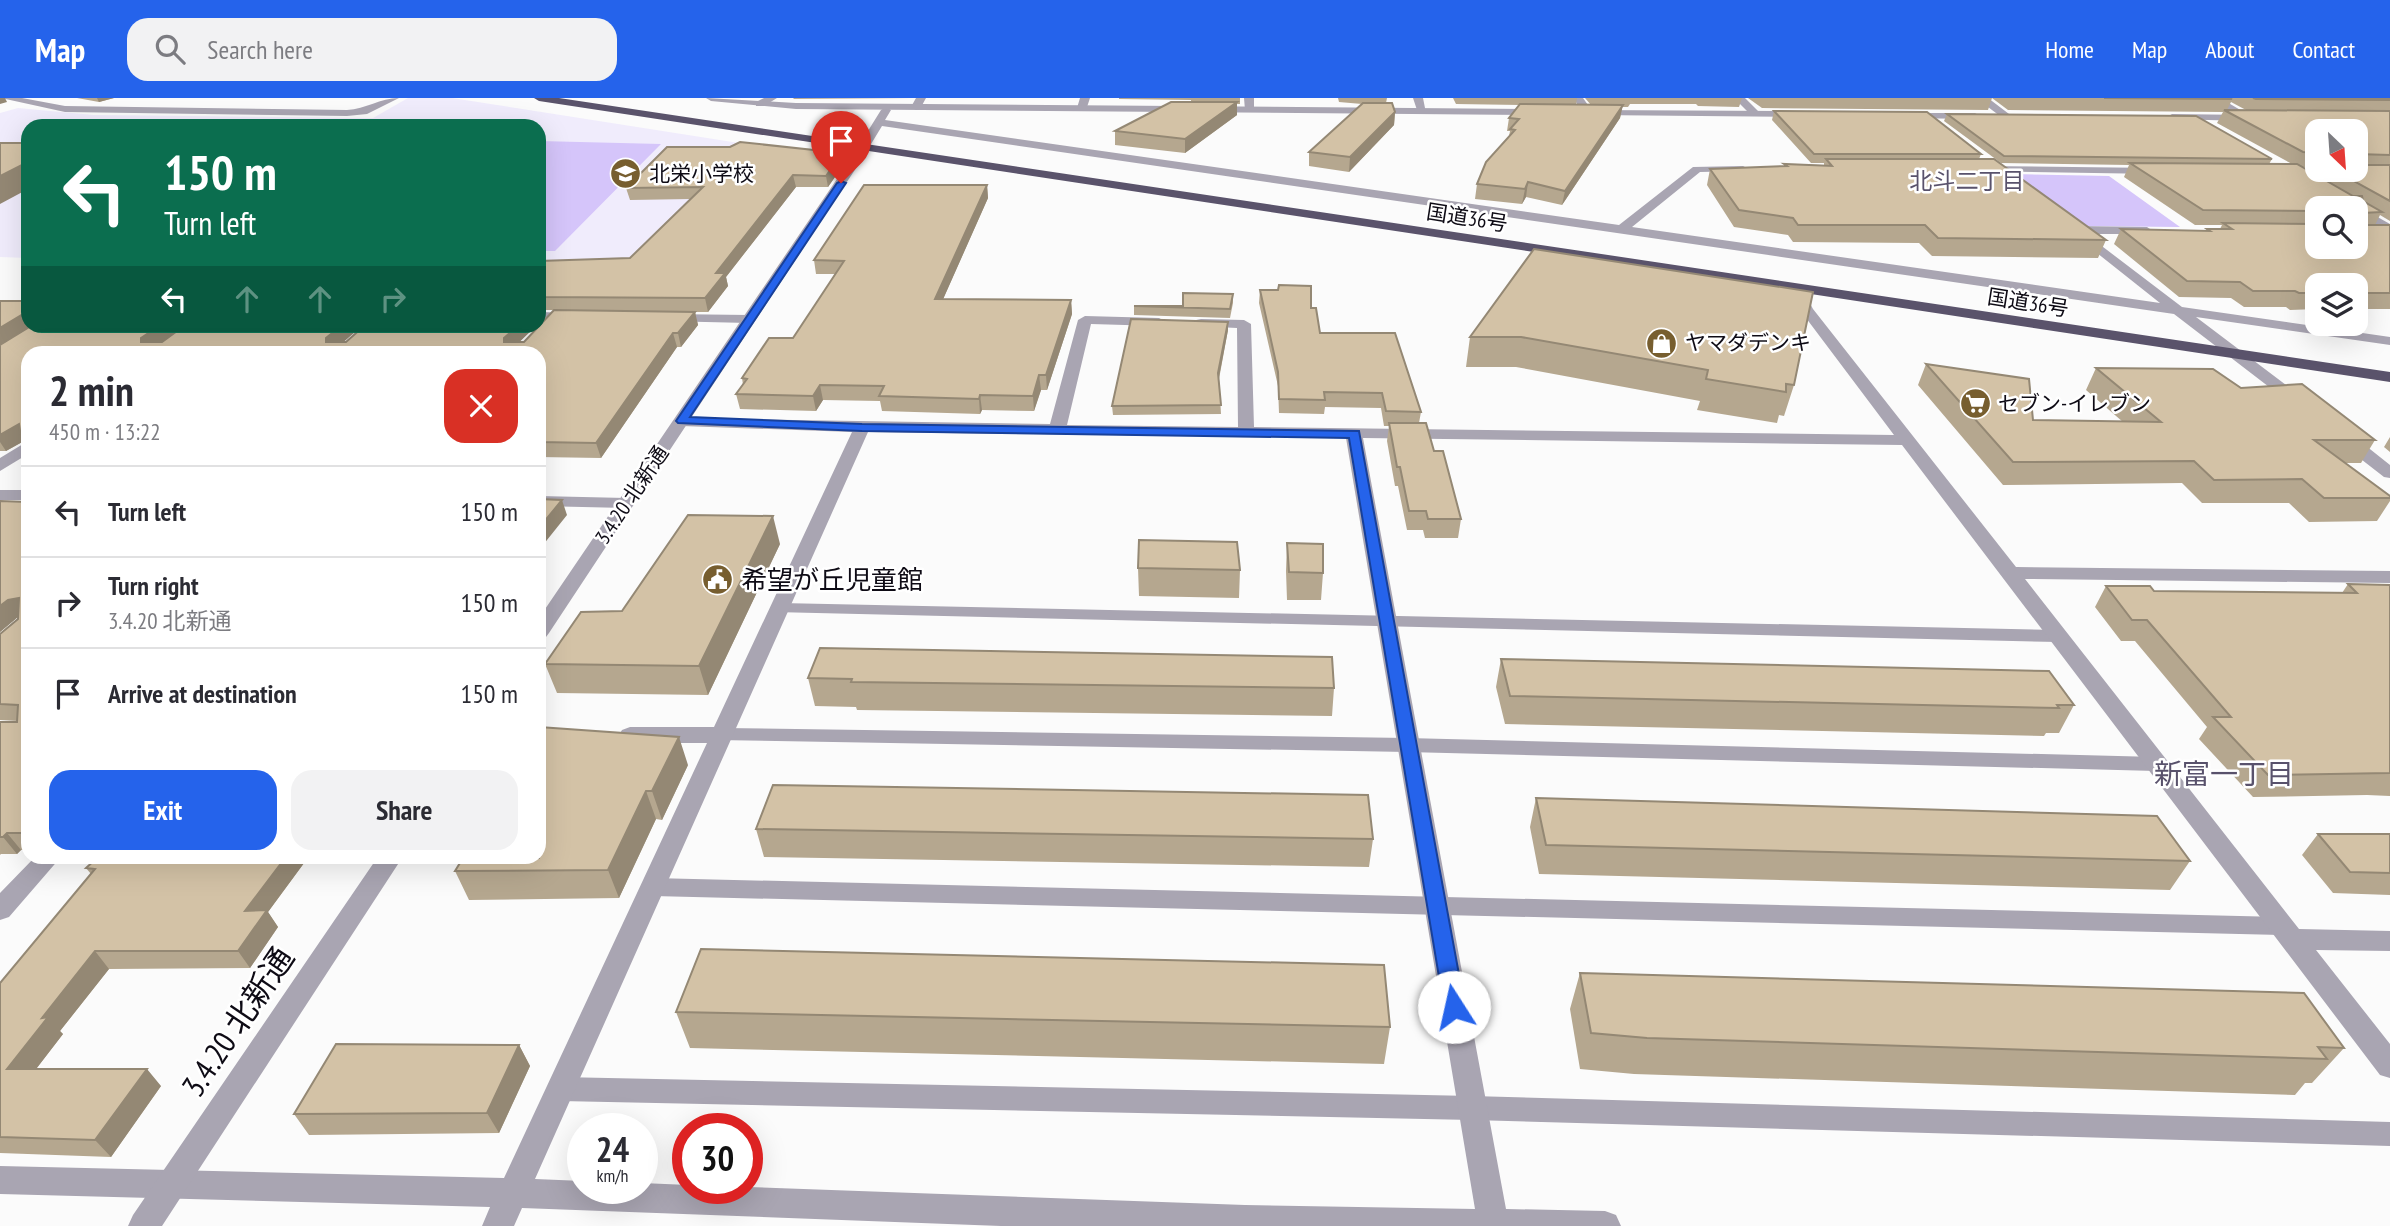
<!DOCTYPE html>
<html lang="en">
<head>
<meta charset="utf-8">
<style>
	:root { --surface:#fff; --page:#f2f2f3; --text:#2b2b33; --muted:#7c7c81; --line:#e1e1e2; --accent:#2563eb }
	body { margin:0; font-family:"PT Sans Narrow","Noto Sans JP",sans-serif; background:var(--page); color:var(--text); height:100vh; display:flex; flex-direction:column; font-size:26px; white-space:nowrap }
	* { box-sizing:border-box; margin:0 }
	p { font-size:23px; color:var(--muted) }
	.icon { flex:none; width:38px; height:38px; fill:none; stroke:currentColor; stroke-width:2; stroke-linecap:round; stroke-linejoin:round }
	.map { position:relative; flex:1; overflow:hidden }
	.side { position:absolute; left:21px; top:248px; width:525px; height:518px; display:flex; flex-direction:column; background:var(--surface); border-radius:21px; box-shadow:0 7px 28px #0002 }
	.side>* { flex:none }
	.banner { position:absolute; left:21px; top:21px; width:525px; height:214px; border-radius:21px; box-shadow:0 7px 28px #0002; background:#0b6e4f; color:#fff; overflow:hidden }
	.needle { width:46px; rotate:155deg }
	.controls { position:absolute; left:2305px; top:21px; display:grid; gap:14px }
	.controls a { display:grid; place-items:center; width:63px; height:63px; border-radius:14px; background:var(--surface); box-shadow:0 7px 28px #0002; font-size:35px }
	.speed { position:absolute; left:567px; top:1015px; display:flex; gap:14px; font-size:35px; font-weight:700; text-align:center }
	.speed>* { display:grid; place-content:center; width:91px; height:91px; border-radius:50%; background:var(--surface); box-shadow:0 7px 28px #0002; line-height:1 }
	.speed small { font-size:18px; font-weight:400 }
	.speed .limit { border:10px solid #d22; background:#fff; color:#111 }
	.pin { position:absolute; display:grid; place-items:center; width:60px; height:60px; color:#fff; margin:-72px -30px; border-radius:50% 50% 50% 0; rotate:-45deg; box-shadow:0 0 7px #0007 }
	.pin .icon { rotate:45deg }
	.me { position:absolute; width:77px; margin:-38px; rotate:350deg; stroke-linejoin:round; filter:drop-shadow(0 0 5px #0008) }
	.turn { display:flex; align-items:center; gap:24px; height:147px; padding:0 28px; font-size:32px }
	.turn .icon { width:91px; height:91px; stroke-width:2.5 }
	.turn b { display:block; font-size:49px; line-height:60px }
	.lanes { display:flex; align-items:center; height:66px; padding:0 28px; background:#0003; justify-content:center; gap:35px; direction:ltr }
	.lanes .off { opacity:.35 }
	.round { display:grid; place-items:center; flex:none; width:74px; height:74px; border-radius:21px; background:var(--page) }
	.head { display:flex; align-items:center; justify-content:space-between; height:119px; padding:0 28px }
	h1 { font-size:42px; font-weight:600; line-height:52px }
	.primary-button { display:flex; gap:14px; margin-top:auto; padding:14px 28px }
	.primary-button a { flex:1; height:80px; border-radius:21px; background:var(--accent); color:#fff; font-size:28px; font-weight:600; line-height:80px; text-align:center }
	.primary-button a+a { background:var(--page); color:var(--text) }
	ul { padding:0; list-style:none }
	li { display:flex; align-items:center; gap:21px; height:91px; padding:0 28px; border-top:2px solid var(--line) }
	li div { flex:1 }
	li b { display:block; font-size:26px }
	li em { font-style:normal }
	header { display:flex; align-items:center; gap:42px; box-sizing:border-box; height:98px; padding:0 35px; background:var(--accent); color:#fff }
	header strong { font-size:33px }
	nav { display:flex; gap:38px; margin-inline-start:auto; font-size:24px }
	.search { width:490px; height:63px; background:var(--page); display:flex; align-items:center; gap:18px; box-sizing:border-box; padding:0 24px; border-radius:21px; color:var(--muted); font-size:26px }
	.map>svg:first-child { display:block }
</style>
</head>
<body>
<header>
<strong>Map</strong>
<div class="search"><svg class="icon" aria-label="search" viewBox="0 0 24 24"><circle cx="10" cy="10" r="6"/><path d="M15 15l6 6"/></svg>Search here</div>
<nav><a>Home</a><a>Map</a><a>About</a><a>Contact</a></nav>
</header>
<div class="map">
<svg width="2390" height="1128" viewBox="0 0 2390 1128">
	<rect width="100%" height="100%" fill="#fbfbfb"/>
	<!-- built -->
	<path fill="#f0ecfc" d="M408 0H452L739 45 688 106 626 168 539 167V28H28V160L0 159V15L18 10 94 17 373 20Z"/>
	<!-- green -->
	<path fill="#d5c5fa" d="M539 43 661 46 555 153H539Z
		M2014 76 2109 78 2180 129 2080 128Z"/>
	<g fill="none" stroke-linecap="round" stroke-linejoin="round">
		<!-- service -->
		<path fill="#a9a5b2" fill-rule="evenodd" d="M780 505 2058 532 2067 538 2058 544 774 514 771 510 774 506Z
			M723 630 1407 640 2156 659 2163 661 2167 666 2163 671 2156 673 1407 654 716 642 713 637 716 632Z
			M653 780 2281 819 2289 821 2293 828 2289 835 2281 837 653 798 645 795 641 789 645 783Z
			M560 979 1472 998 2390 1024V1048L1472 1022 560 1003 551 999 547 991 551 983Z"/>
		<!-- minor -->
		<path fill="#a9a5b2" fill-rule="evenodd" d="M1 0H22L65 8 347 12C366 11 380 0 399 0L367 16 347 18 65 14Z
			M764 0H777L764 8H756V4Z
			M916 0H926L920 11 916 12 911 9Z
			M1080 0H1090L1086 12 1077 10Z
			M1244 0H1254V14L1245 12Z
			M1413 0H1423L1426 15H1418Z
			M1573 0H1583L1593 14 1592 16H1584Z
			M1734 0H1745L1761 16 1752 18Z
			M1976 0H1988L2013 19 2004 21Z
			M2207 0H2220L2254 20 2245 22Z
			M886 9 891 12 885 22 1619 127 1693 69 1743 68 1749 71 1747 73 1700 74 1632 129 2160 205 2068 132 2074 128 2147 129 2153 133 2151 136H2086L2182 209 2390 239V247L2196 219 2306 302 2308 305 2300 310 2294 308 2174 216 882 28 868 51H860L858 49 881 12Z
			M1981 68 2156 70 2162 73 2156 76 1977 73V69Z
			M2286 72 2390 73V79L2282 77 2280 75Z
			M2356 107 2390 126V135L2356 116V110H2350Z
			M1796 187 1801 188 1813 211 2016 469 2390 473V485L2025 481 2299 831 2390 833V853L2316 852 2390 946V980L2380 977 1902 347 1363 340 1506 1111 1605 1113 1616 1117 1621 1128H1001L522 1110 514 1128H482L490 1109 0 1096V1068L504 1080 707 645H630L622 642 619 637 622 632 630 629H714L852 334 682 328 674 323 676 320 1050 326 1078 222 1085 218 1159 220 1166 224 1159 228 1091 226 1067 327 1238 329 1237 230 1196 228 1194 225 1196 222 1201 221 1244 222 1251 226 1254 329 1894 337 1800 212 1789 191ZM868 334 1346 340 1475 1111 1245 1107 747 1089 688 1090V1087L642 1085V1090H583V1083L535 1081Z
			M539 214 575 215 582 219 575 223 539 222Z
			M667 216 749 217 756 221 749 225 662 223V217Z
			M2345 335 2351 336 2390 367V380L2384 379 2339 344 2337 340 2339 336Z
			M28 343V356L0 373V360Z
			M0 392H28V402H0Z
			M539 398 626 400 635 405 626 410 539 408Z
			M34 760H60L9 819 0 822V795Z"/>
		<!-- tertiary -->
		<path fill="#a9a5b2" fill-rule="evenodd" d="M706 0 796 5 1541 11 1546 14 1541 17 796 11 711 3Z
			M1590 12 1800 13 1805 16 1800 19 1594 17 1589 14Z
			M1898 15H1975L1980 18 1975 21 1902 20 1898 19Z
			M2172 16 2248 17 2253 20 2248 23 2168 21 2167 19Z
			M860 47 870 49 549 535 546 539 539 541V520Z
			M377 760H402L162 1128H128L133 1117Z"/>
		<!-- trunk -->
		<path fill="#5a536b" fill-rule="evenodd" d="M534 0H559L2390 274V284L539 3Z"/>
	</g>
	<!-- wall -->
	<path fill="#b5a78f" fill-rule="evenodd" d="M77 0H114L99 4Z
		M793 0H913L794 1Z
		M1119 0H1240V6H1237V17L1185 55 1115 47V33L1191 4V2L1119 1Z
		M1338 0H1387L1386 5 1395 14 1394 27 1349 74 1309 68V54L1362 6 1339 4Z
		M1453 0H1577L1576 7H1591L1585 0H1742L1739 9 1698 8 1696 6H1630L1628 9H1622L1620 20 1562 107 1526 99 1522 106 1475 101 1477 86 1509 38 1510 33H1507L1509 20 1520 7 1456 6Z
		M1748 0H2390V123L2380 117 2375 127H2390V211H2356V187H2317V211L2290 212 2286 209H2244L2231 200 2179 199 2114 146 2121 131 2206 133 2207 131H2220L2222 127H2195L2124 79 2129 67 2001 65 1944 23 1947 16 2272 61 2269 66H2292L2217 25 2223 14 2008 12 1992 0 1988 12 1762 10ZM2231 4 2246 12H2227ZM2317 33H2356V72H2322L2318 78 2300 69H2317ZM2317 110H2356L2317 149Z
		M1774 13 1981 56 1979 61 2106 142 2098 160 1932 158 1919 145 1793 144 1788 137 1734 129 1707 87 1710 71 1784 68V66L1824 67V65H1811L1772 22Z
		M844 66 828 89H796L726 179 728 188 708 214H695L698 227 681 249H677L601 360 539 359V256H28V349L24 343 6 353H0V203L28 228 343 244 536 228 519 244H524L554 212H539V163L630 160 690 101 630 102 626 90Z
		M987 87 988 100 943 201 1071 202 1072 216 1047 292H1041L1034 313 982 312 980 316 882 313 880 303 823 302 816 313 740 311 736 296 743 287 742 280 793 240 835 176H816L814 162Z
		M1534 151 1794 287 1784 318 1779 317 1777 325 1697 312 1700 303 1516 269H1466L1470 239Z
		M1260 192H1278L1311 210 1320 235 1421 314 1419 325 1434 353 1461 421 1458 440H1425L1423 432H1407L1398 388H1395L1387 343 1389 328H1384L1381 310 1325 309 1324 316 1279 315 1278 288 1259 205Z
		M1233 196V205L1230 220 1134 217V208H1183Z
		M1228 232 1219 281 1221 316 1113 317 1112 308Z
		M1926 266 2033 322 2123 324 2086 292 2096 270 2241 290 2375 342 2361 365H2345L2390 398V403L2377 423 2309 424 2289 405H2202L2182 385 2003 387 1918 287Z
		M2390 339V354L2384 349Z
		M0 403 28 404V752H21L17 756H1L0 757V624H17L18 623 0 622V536L18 521V519L0 534Z
		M1287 445 1323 475 1321 502H1287L1286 473Z
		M780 446 708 597 557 595 545 566 622 513Z
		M1138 470 1240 472 1239 500 1139 498Z
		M2348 486 2390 487V698L2367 697 2253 699 2199 641 2207 629 2135 543H2121L2095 509 2106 488 2154 493 2342 495Z
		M1501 561 2074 607 2059 635H2046L2044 638 1505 626 1496 589Z
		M808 580 1334 590 1332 618 857 612 856 609 815 608Z
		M688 667 662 722 656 721 619 800 469 802 455 773Z
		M1536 700 2190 763 2170 792 1539 776 1530 729Z
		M756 731 1373 741 1369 769 764 759Z
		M2318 736H2390V797L2333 795 2302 757Z
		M307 761 268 814 278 829 250 870 109 871 60 933 63 936 36 971 161 988 111 1059 0 1055V885L91 776 86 770Z
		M1580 875 2344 950 2312 985H2305L2295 997 1634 976 1580 971 1570 911Z
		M676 914 1390 929 1384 966 690 950Z
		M519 947 530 968 499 1035 309 1037 294 1016Z"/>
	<!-- shaded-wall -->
	<path fill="#948874" d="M0 0H5L7 4 0 6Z
		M97 0H114L99 4Z
		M1237 4V17L1185 55V41Z
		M1623 7 1620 20 1562 107 1565 93Z
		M1395 14 1394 27 1349 74 1350 59Z
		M842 55 844 66 828 89 826 78Z
		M28 64V91L0 106V78Z
		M793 77 796 89 726 179 728 188 708 214 705 200 716 175Z
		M1528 84 1526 99 1522 106 1525 91Z
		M987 87 988 100 937 215 935 201Z
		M1071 202 1072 216 1047 292 1046 277Z
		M28 213V228H35L0 249V230Z
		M695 214 698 227 681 249 678 235Z
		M1228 224V232L1218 284V275Z
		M159 228H184L148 256 141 244V240Z
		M341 228H362L332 254 326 244V240Z
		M518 228H536L509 254 504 244V240Z
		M673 235 677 249 601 360 596 345Z
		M1039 277 1041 292 1034 313 1033 298Z
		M820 287 823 302 816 313 813 298Z
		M980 297 982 312 980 316 979 301Z
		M19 326 21 339 24 343 6 353 0 344V337Z
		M562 402 567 417 539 452V430Z
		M773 418 780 446 708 597 699 568Z
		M19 500V518L0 534V508L8 502Z
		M679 639 688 667 662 722 652 693Z
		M646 693 656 721 619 800 608 772Z
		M7 735 21 752 17 756 3 739Z
		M284 760H305L307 761 268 814 278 829 250 870 238 853 245 813Z
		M95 853 109 871 60 933 63 936 23 988 7 971 42 920Z
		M519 947 530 968 499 1035 487 1015Z
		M147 971 161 988 111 1059 95 1042Z"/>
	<!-- building -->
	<path fill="#d3c2a6" stroke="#948874" stroke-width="2" d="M2104 0H2230L2232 1Z
		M2253 0H2390V2L2256 1Z
		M1171 4H1237L1185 41 1115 33Z
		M1363 5H1392L1395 14 1350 59 1309 54Z
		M1520 6 1623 7 1565 93 1528 84 1525 91 1477 86 1486 64 1515 32 1510 31 1519 21 1509 20Z
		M2224 12 2390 13V57L2356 56V33H2317V55L2303 54Z
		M1774 13 1927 14 1981 56H1814Z
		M1947 16 2196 18 2272 61 2004 58Z
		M131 24H204L196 28H124Z
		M740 44 842 55 826 78 793 77 716 175H725L705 200 539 199V163L630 160 703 89 626 90 667 49H730Z
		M0 45H28V64L0 78Z
		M1826 61H1994L2106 142 1938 140 1925 127H1798L1793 120 1739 112 1710 71 1787 68 1784 66 1832 68Z
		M2130 65 2297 66 2353 98H2362L2363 103 2382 114 2363 115V127H2390V195H2356V187H2317V195H2299L2295 193H2253L2240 184 2187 183 2121 131 2210 133 2207 131H2232L2223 125 2317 126V149H2356V110H2317V113L2203 112Z
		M2356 67H2390V103L2334 72H2356Z
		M864 87H987L935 201 1071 202 1046 277H1039L1033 298 980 297 979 301 879 298 884 288 820 287 813 298 736 296 747 281 742 280 769 240H793L844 163 814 162Z
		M1534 151 1813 194 1794 287 1786 286V294L1706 281 1708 272 1521 239H1470Z
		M1279 187 1311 188V210H1316L1320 235H1395L1421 314 1386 313 1382 295 1324 294 1325 302 1279 301 1278 274 1260 192H1278Z
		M1183 195 1233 196 1230 211 1134 208H1183Z
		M0 203H28V213L0 230Z
		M554 212 695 214 678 235H673L596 345 539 344V256H28V339H21L19 326 0 337V247L31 228H159L141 240V244H162L184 228H341L326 240V244H346L364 228H518L504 240V244H524Z
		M1131 221 1228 224 1218 275 1221 307 1112 308Z
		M1926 266 2029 281 2033 322 2161 324 2096 270 2213 271 2241 290 2302 286 2375 342H2314L2390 398V400H2324L2302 381 2214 382 2194 363 2013 364Z
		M1389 325H1426L1434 353H1443L1461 421H1428L1426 413H1409L1400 369H1397Z
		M539 401 562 402 539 430Z
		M0 403 28 404V735H7L3 739H0V624H17L18 607 0 606V536L18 521 19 500 8 502 0 508Z
		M688 417 773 418 699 568 545 566 581 514 622 513Z
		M1139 442 1237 444 1240 472 1138 470Z
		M1287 445 1323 446V475L1289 474Z
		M2348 486 2390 487V675L2268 677 2213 619H2231L2147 522H2132L2106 488H2150L2154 493 2357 495Z
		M820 550 1332 559 1334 590 851 584 852 581 808 580Z
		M1501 561 2049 573 2074 607H2057L2059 610 1510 598Z
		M539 629 679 639 652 693H646L608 772 455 773 463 760H539Z
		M773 687 1368 697 1373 741 756 731Z
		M1536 700 2157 718 2190 763 1546 747Z
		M2318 736H2390V775L2350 774Z
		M97 760H285L245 813 267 812 238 853H95L42 920 48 919 7 971H147L95 1042 0 1039V885L95 771 86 770Z
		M701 851 1384 867 1390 929 676 914Z
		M1580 875 2304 895 2344 950 2318 949 2327 961 1647 940 1591 935Z
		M336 946 519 947 487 1015 294 1016Z"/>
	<!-- route -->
	<path fill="#2563eb" stroke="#184099" stroke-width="2" d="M841 83 846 85 690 319 862 326 1359 333 1465 909 1462 915 1454 917 1447 915 1444 909 1349 340 862 333 678 325 676 323 837 85Z"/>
	<!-- icons -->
	<defs>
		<symbol id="school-disc" viewBox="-11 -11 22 22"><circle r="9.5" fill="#775e2f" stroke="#fff"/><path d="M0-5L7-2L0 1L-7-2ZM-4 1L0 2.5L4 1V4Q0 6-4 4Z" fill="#fff"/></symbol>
		<symbol id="shop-disc" viewBox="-11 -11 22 22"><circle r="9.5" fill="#775e2f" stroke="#fff"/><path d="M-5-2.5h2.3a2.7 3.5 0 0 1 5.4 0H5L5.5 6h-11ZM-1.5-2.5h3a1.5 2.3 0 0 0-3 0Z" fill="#fff"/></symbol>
		<symbol id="supermarket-disc" viewBox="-11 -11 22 22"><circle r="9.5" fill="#775e2f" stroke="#fff"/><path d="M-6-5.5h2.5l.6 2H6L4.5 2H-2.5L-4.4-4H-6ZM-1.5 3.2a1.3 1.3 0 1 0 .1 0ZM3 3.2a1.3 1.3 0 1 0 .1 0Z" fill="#fff"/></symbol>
		<symbol id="civic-disc" viewBox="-11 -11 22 22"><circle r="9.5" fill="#775e2f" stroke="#fff"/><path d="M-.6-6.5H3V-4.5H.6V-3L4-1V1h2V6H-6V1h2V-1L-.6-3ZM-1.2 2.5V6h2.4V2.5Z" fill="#fff"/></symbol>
	</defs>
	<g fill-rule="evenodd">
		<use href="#school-disc" x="608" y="58" width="35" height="35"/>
		<use href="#shop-disc" x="1644" y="228" width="35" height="35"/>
		<use href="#supermarket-disc" x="1958" y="288" width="35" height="35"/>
		<use href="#civic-disc" x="700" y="464" width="35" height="35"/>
	</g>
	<g text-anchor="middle" stroke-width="5" stroke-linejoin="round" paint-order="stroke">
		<!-- far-poi labels -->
		<g font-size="21" fill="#0e0b15" stroke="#fff" text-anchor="start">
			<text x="649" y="83">北栄小学校</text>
			<text x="1685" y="252">ヤマダデンキ</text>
			<text x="1998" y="313">セブン-イレブン</text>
		</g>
		<!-- far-street labels -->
		<g font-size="21" fill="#0e0b15" stroke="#fff">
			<text transform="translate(1467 120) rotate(9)" y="7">国道36号</text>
			<text transform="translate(2028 205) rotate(9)" y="7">国道36号</text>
			<text transform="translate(632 397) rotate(-56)" y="7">3.4.20 北新通</text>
		</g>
		<!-- far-neighbourhood labels -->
		<g font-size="23" fill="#59526c" stroke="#fff">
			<text x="1967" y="91">北斗二丁目</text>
		</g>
		<!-- poi labels -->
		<g font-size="26" fill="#0e0b15" stroke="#fff" text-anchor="start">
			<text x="741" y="491">希望が丘児童館</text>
		</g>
		<!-- neighbourhood labels -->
		<g font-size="28" fill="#59526c" stroke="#fff">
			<text x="2224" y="686">新富一丁目</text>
		</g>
		<!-- near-street labels -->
		<g font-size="32" fill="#0e0b15" stroke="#fff">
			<text transform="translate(238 924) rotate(-56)" y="11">3.4.20 北新通</text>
		</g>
	</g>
</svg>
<div class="controls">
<a><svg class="needle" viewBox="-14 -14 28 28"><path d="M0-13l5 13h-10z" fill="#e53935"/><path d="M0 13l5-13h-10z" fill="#7c7c81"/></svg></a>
<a><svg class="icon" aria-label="search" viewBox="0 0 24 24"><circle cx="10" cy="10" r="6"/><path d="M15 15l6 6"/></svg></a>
<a><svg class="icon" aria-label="layers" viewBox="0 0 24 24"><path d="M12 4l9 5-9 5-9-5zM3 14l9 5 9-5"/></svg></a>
</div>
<div class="speed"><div>24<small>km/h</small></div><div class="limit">30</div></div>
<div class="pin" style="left:841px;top:85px;background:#d93025"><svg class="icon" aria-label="arrive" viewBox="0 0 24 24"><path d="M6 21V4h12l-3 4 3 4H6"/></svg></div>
<svg class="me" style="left:1454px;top:909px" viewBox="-20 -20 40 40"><circle r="19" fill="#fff"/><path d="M0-13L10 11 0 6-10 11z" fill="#2563eb"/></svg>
<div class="banner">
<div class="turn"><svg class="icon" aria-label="left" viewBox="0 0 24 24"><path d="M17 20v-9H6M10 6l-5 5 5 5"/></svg><div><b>150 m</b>Turn left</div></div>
<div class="lanes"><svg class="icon" aria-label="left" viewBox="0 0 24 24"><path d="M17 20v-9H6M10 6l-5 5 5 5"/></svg><svg class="icon off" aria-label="ahead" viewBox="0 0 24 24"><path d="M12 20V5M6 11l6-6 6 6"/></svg><svg class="icon off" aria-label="ahead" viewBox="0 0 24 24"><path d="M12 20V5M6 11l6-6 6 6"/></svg><svg class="icon off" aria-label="right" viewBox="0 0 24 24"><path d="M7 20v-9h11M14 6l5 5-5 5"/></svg></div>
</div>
<section class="side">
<div class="head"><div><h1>2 min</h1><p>450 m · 13:22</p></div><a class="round" style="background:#d93025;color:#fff"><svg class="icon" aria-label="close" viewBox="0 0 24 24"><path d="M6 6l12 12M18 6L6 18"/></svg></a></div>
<ul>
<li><svg class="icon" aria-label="left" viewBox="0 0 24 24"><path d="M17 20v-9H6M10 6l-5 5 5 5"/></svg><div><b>Turn left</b></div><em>150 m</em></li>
<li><svg class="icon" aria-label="right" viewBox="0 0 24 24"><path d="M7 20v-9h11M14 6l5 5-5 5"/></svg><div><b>Turn right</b><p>3.4.20 北新通</p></div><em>150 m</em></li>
<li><svg class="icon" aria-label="arrive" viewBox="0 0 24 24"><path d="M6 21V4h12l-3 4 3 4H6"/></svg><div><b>Arrive at destination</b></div><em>150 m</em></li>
</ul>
<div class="primary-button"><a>Exit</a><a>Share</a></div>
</section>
</div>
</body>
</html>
